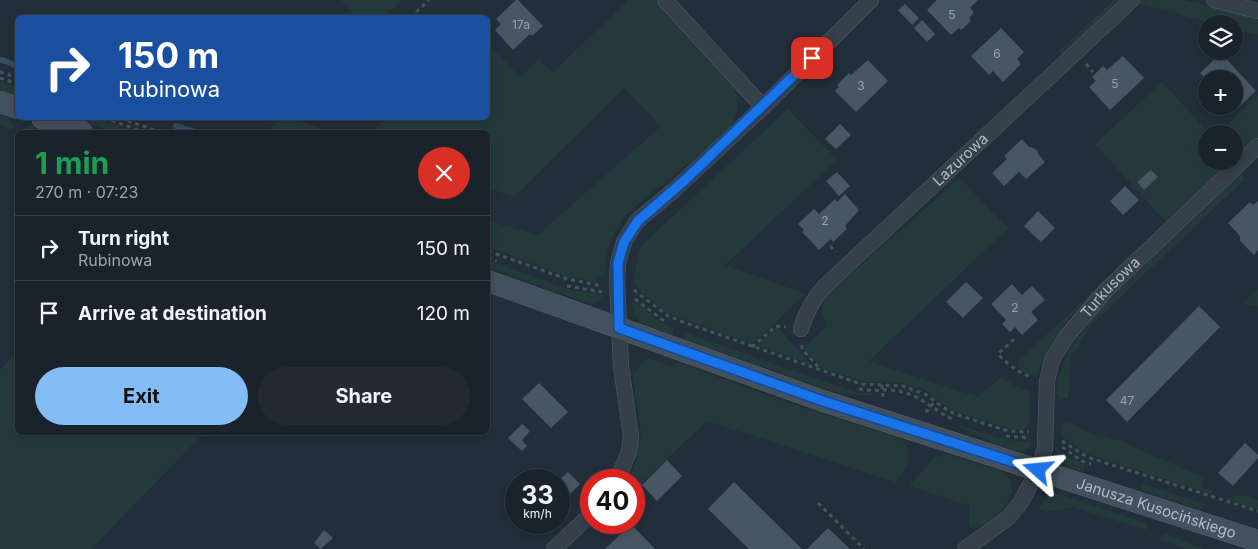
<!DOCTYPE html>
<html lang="en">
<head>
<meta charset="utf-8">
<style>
	:root { --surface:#1a222b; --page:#232a33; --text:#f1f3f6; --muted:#9fa4a9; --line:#383f47; --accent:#84bdf6 }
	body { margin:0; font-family:Inter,sans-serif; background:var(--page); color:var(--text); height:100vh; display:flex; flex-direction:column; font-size:19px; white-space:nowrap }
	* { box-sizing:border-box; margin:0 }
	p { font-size:16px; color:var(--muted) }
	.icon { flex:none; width:28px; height:28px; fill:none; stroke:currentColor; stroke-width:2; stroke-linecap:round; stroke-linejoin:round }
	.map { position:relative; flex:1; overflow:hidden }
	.drawer { position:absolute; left:15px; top:130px; width:475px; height:305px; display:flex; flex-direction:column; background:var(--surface); border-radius:8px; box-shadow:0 2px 8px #0003,0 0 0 1px var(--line) }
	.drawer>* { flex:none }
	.top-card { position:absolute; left:15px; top:15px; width:475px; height:105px; border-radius:8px; box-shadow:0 2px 8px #0003,0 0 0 1px var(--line); background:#1a4fa0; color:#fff; overflow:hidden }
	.controls { position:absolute; left:1198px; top:15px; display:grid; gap:10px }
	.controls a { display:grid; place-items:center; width:45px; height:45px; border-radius:50%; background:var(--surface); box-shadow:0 2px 8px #0003,0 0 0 1px var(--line); font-size:25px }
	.speed { position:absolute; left:505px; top:469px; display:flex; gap:10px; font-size:25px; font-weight:700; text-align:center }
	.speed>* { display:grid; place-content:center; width:65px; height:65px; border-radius:50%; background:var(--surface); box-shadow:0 2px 8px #0003,0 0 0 1px var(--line); line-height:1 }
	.speed small { font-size:12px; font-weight:400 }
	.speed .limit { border:8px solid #d22; background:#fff; color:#111 }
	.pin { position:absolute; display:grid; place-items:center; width:42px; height:42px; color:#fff; margin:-21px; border-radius:10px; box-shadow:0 2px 8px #0006 }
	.me { position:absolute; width:55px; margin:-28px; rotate:288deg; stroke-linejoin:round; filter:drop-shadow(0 0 4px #0008) }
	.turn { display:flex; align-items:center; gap:18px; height:105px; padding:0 20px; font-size:22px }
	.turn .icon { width:65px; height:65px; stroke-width:2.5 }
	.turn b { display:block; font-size:35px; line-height:42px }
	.round { display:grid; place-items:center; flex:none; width:52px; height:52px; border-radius:26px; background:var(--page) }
	.headline { display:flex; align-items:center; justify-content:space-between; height:85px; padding:0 20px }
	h1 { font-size:30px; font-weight:700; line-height:38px; color:#1e9e55 }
	.primary-button { display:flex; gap:10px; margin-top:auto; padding:10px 20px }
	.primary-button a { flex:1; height:58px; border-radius:30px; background:var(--accent); color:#111; font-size:20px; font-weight:700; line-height:58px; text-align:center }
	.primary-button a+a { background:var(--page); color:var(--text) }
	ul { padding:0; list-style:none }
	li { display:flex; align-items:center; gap:15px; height:65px; padding:0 20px; border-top:1px solid var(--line) }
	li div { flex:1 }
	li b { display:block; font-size:19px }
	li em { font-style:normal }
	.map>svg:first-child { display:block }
</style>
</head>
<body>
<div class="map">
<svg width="1258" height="549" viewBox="0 0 1258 549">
	<rect width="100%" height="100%" fill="#222e39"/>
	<!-- green -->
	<path fill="#243a3a" d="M341 0H402L384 17 358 18Z
		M628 0H655L734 88C737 97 740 108 735 118 731 127 722 134 715 141 686 168 652 190 623 218 609 239 606 251 605 276L600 277 595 282 568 277 488 247V221L538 235 661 126 624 88 514 197 488 188V132H370L386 118H488V44L520 77 539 59 552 73Z
		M1114 0H1123L1062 56 1058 51Z
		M1140 0H1184L1258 19V35L1234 29V24H1214L1137 3Z
		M0 81 17 88V96L0 89Z
		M1162 82 1210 134H1206V161H1232L1166 222 1095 144Z
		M1258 95V137L1234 159V134H1218Z
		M788 109 837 160 725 265 806 294 752 344 667 313 642 293 639 290 634 281 637 259 641 246Z
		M0 114 9 118 13 126 12 130 0 126Z
		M73 118H96L136 132H113Z
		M281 118H290L333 132H265Z
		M31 125 49 132H22L23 129Z
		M1239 173 1245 179 1090 326 1070 359 1068 398H1060L1056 392 1059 374 1069 350 1109 296Z
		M960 178 1008 228 869 361 978 397 1001 377 1017 387 1030 391V424L1023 429H1011L953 411 925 390 901 383 865 382 823 369 804 348 828 325C819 313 820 304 829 293Z
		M488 260 563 288 604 295 596 303 590 304 488 267Z
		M1110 276 1112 277C1079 308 1052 329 1038 374L1035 376 1021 371 1017 362Z
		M1258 288V307L1242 304Z
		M631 301 640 305 659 322 674 328 672 335C650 327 635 327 631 301Z
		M777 327 812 365 757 345Z
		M686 333 831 384 859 393H872L873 396 838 393 684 339Z
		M17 351 18 432 204 433 91 549H0V370Z
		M648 358 674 367 677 362 783 401 901 439C917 456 906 467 896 482L707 421 634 490V480H628L635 464 641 434 632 371 638 372 640 364Z
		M950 422 1006 440 1032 442C1030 446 1025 451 1020 451 1005 451 965 429 950 422Z
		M1067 422 1091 433 1121 441 1204 478 1201 487 1213 491 1211 494 1087 454 1062 437 1061 425Z
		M1055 448 1085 465 1083 472C1069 467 1058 464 1055 448Z
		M945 454 1001 471C1032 490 990 528 969 528V506L909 486 934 458Z
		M1140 483 1207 505 1200 509 1143 491Z
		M1052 494 1063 495 1138 520 1148 524 1146 530 1073 507 1047 512 1038 509 1048 496Z
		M1244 495 1258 500V509L1229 500V497Z
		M1165 533 1204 549H1185L1159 539Z"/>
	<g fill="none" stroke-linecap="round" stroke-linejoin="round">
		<!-- stream -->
		<path stroke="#354c61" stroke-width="6" d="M2 60 18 66
			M176 126 195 132"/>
	</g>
	<!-- building -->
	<path fill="#485663" d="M516 0H518L543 26 532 36 530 34 513 50 495 30 501 24 496 19Z
		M937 0H978L970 8 974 12 969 18 971 21 961 30 959 28 951 35 927 10Z
		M905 4 919 18 912 25 898 10Z
		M922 20 935 34 927 42 914 28Z
		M1001 28 1024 52 1017 59 1021 64 1003 82 993 71 989 75 971 56Z
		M1221 53 1256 91 1238 108 1234 104V79H1206L1200 73Z
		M1123 56 1144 78 1110 110 1089 87 1096 81 1092 77 1103 66 1107 70Z
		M868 60 888 81 856 112 835 91 839 87 837 85 849 73 851 75Z
		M840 124 851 135 836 149 825 139Z
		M1022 139 1029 147 1034 148 1038 152V154L1045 162 1026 179 1019 172 1004 186 992 173 1007 159 1004 156Z
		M1151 170 1158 177 1144 190 1137 182Z
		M837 172 850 186 839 196 826 181Z
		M1125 186 1139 200 1123 215 1110 201Z
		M845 194 859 210 845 226 847 229 833 242 831 239 819 250 802 232 804 230 798 224 814 209 819 214 835 199 837 202Z
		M1258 201V250L1254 255 1240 241V236L1228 223 1250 202 1253 205Z
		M1038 211 1055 228 1041 242 1024 226Z
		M966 282 983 298 963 318 946 302Z
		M1012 284 1022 295 1032 286 1045 300 1031 312 1038 320 1022 335 1015 327 1010 332 1002 324 1006 320 991 304Z
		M1199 306 1220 327 1127 422 1106 400Z
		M539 383 568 412 551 428 522 399Z
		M522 424 530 431 522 440 527 446 522 451 508 438Z
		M1245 443 1258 455V458L1233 486 1218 473Z
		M667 460 682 476 657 501 642 485Z
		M568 472 580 484 564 500 559 495V480Z
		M734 482 802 549H749L708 509Z
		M631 524 655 549H605Z
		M828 528 850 549H807Z
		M324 530 333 538 321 549 314 543Z"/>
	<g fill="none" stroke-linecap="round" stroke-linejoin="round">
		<defs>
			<g id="street">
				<path d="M665 0 763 107"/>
				<path d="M1214 0 1258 11"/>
				<path id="s1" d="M801 329C806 311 813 299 825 286L1132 0"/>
				<path d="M617 480 629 452 631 437 621 366 617 281 618 263 624 242 637 221 673 191 763 107 871 0"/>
				<path d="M554 549 591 514"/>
				<path id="s2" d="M965 549 1008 518 1021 502 1038 470 1045 448 1047 381 1052 360 1066 337 1107 289 1258 146"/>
			</g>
			<g id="secondary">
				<path d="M0 102 18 108"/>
				<path d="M42 118 82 132"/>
				<path id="s3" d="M488 281 823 401 1258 541"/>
			</g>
		</defs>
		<!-- street casing -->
		<use href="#street" stroke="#535e67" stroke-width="16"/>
		<!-- secondary casing -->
		<use href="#secondary" stroke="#535e67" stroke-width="22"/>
		<!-- path -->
		<path stroke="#415757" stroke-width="3" stroke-dasharray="4 4" stroke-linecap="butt" d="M416 12 429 0
			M1086 64 1093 72
			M0 72 18 78
			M0 78 12 82
			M104 118 144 132
			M120 118 160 132
			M830 246 836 252
			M488 251 567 279 598 285 602 284
			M488 257 497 261
			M567 286 602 292
			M634 290 668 316 683 322 861 384 903 386 925 394 947 410 955 414 1008 431 1029 432
			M635 299 664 321
			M1014 339 998 354C1009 365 1017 372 1032 377
			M802 345V349L820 369
			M752 347 776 326 786 327
			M882 385 883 397 886 398
			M859 389C874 392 889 388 903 392 922 397 935 411 952 419
			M925 411H927L935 401
			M1006 436 1030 438
			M1062 441 1087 457 1258 511
			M1062 447 1082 461 1091 464
			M818 503 864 549"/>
		<!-- street -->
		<use href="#street" stroke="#35404a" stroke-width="15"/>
		<!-- secondary -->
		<use href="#secondary" stroke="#43505d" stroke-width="21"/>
	</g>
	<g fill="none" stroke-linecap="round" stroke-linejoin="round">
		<defs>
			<path id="route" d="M812 58 686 179 638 221 624 242 618 263 619 328 823 401 1038 470"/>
		</defs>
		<!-- route casing -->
		<use href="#route" stroke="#114b97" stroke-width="12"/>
		<!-- route -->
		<use href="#route" stroke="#1a73e8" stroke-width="9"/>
	</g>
	<g text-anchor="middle" stroke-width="5" stroke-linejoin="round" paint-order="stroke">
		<!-- number labels -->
		<g font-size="12" fill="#96a2ad">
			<text x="952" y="19">5</text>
			<text x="521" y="29">17a</text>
			<text x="997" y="58">6</text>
			<text x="1115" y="88">5</text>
			<text x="861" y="90">3</text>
			<text x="825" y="225">2</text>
			<text x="1015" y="312">2</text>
			<text x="1127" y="405">47</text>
		</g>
		<!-- street labels -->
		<g font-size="15" fill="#b0bbc6" stroke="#1b252e">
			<text dy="5" stroke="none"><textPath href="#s1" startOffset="235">Lazurowa</textPath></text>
			<text dy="5" stroke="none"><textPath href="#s2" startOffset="315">Turkusowa</textPath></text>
			<text dy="5" stroke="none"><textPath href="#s3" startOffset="706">Janusza Kusocińskiego</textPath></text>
		</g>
	</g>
</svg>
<div class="controls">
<a><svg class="icon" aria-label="layers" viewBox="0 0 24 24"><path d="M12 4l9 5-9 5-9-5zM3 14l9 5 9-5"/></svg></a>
<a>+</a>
<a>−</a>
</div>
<div class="speed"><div>33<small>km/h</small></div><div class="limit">40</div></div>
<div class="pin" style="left:812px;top:58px;background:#d93025"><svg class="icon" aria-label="arrive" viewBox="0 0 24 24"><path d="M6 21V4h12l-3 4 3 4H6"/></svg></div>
<svg class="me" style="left:1038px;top:470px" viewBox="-20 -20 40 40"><path d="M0-17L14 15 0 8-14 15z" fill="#1a73e8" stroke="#fff" stroke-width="4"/></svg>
<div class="top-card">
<div class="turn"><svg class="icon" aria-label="right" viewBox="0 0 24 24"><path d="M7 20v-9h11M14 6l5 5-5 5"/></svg><div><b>150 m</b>Rubinowa</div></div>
</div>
<section class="drawer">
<div class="headline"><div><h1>1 min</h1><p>270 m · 07:23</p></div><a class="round" style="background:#d93025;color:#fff"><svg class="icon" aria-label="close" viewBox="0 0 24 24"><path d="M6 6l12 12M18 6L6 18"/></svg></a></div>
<ul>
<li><svg class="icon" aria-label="right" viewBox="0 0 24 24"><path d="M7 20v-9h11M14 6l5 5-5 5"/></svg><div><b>Turn right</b><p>Rubinowa</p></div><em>150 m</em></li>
<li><svg class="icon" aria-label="arrive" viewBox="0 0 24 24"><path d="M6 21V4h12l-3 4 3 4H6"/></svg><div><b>Arrive at destination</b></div><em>120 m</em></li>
</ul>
<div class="primary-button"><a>Exit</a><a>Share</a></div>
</section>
</div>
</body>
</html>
